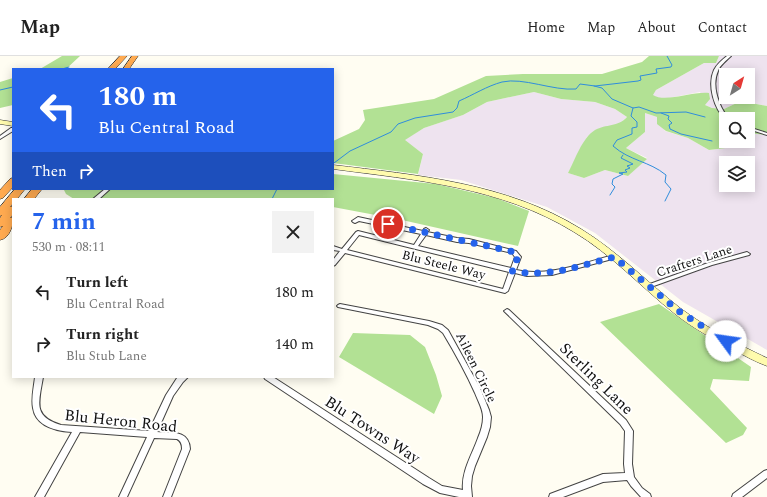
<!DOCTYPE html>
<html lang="en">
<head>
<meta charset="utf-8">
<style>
	:root { --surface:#fff; --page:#f2f2f2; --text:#222; --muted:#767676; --line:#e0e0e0; --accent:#2563eb }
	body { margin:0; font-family:Spectral,serif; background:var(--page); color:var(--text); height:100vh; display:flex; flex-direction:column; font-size:15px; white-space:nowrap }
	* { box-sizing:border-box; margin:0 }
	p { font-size:13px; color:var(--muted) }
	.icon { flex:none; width:22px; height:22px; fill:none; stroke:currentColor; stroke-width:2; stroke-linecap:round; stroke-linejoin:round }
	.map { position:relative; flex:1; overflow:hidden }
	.side { position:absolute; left:12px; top:142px; width:322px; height:180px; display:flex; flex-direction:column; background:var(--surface); border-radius:0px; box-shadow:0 2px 10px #0003 }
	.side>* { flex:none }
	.top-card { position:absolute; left:12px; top:12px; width:322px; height:122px; border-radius:0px; box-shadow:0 2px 10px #0003; background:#2563eb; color:#fff; overflow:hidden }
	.needle { width:26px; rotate:37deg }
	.fabs { position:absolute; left:719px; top:12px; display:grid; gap:8px }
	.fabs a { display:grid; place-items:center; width:36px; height:36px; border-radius:0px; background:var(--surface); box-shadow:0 2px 10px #0003; font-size:20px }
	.pin { position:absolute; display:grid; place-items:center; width:34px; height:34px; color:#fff; margin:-17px; border:2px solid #fff; border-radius:50%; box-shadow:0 1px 4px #0007 }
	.me { position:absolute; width:44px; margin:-22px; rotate:301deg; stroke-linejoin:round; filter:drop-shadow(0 0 3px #0008) }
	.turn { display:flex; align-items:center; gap:14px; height:84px; padding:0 20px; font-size:18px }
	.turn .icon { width:52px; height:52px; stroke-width:2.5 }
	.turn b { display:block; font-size:28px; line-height:34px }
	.then { display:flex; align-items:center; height:38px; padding:0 20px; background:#0003; gap:8px; font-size:15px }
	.round { display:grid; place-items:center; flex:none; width:42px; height:42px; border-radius:0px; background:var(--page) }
	.summary { display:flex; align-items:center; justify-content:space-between; height:68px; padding:0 20px }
	h1 { font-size:24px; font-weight:700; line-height:30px; color:var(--accent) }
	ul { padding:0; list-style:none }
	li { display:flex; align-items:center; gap:12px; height:52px; padding:0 20px }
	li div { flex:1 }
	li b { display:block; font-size:15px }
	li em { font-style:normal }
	header { display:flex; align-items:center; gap:24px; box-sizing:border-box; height:56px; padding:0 20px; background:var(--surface); border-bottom:1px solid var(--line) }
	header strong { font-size:19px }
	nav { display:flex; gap:22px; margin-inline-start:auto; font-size:14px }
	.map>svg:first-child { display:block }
</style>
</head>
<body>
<header>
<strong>Map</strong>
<nav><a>Home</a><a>Map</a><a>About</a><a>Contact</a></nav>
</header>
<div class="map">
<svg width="767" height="441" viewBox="0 0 767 441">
	<rect width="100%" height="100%" fill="#fffdf2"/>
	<!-- industrial -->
	<path fill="#eee3ef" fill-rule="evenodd" d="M719 0H767V50L741 45 724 53 712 52 705 49 700 36 664 43 657 42 652 39 656 34 704 7H716ZM726 19H748V41H726Z
		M534 36 561 43 595 46 615 53 627 61 619 68 596 74 587 81 568 117 584 122 605 114 628 120 647 102 626 92 645 76V57L657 61 665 75 688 82 709 94 734 91 736 85H748V77L767 79V294L683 246 595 177 547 151 461 124 418 119 423 98 404 84 424 72 463 59 487 46ZM726 107H748V129H726Z"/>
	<!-- forest -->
	<path fill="#b2e194" d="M62 0H80L66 13H40Z
		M649 0H719L716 7H704L656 34 653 39C665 47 693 35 709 37L710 43 705 49 712 52 724 53 741 45 767 50V79L748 77V63H726V85H736L734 91 709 94 688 82 666 75 657 68V61L645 57V76L626 92 647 103 628 120 605 114 584 122 568 117C575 104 582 82 595 74 606 68 618 71 627 61L615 53 595 46 561 43 534 36 487 46 463 59 424 72 405 84 423 98 418 118 333 107V85L359 73 365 64 363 54 434 43 486 20 523 18H602L642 6Z
		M13 22V49L0 52V26Z
		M333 118 436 128 496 142 529 155 518 190 402 164 333 151V143H74L66 138 64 134 333 133Z
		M659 248 751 311 749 325 713 323 710 333 747 372 743 379 726 387 600 266Z
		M353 277 410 279 425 291 436 319 442 340 434 358 339 301Z"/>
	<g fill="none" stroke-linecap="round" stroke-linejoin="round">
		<!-- stream -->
		<path stroke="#2f8ddc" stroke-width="1" d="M62 13 69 11
			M594 30 602 32 612 43 633 52 639 51 656 57 686 56 705 61
			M0 34 13 31
			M633 52 631 60 637 66V71L632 72V78L617 84 613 90C630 105 649 105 666 119L665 126 671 133 665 145
			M661 57 669 60 668 63 672 67 669 69 670 73 681 78 712 85
			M334 107 350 95 391 76 398 68 415 62 453 56 457 52 459 45C473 39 487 30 502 26 523 21 553 35 576 33L580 28 595 30 638 25 641 24 640 20 657 17 656 13 671 11 672 9 667 0
			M610 139 615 131 612 128 613 123 623 118 619 117 627 116 625 114 630 112 627 110 633 108 621 102 623 99
			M272 143 277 133"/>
		<defs>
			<path id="minor" d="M727 0H731C726 5 720 9 718 15 711 30 719 51 729 63H726V64C714 53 707 29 714 14 717 8 722 4 727 0Z
				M748 71 767 77V79L748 73Z
				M11 72H13V75L0 83V80Z
				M105 133H110L99 143H93Z
				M358 161 423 175 424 173 426 172 429 174 427 176 457 182 469 183 516 195 521 201 516 214C548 221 583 207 614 199L617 201 616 202 552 219 527 220 515 217 508 235 505 237 345 197 335 209 333 210V204L340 195 333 194V190L342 193 356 176 358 175 414 189 421 178 359 165 355 167 353 166 352 165ZM359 179 509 216 503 233 347 194ZM426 179 457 186 469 187 512 197 515 201 511 212 418 190Z
				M747 196 750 198 749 199 712 209 651 231 649 232 646 230 647 229 708 207Z
				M340 248 429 265 442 269 448 274 480 332 489 354 491 361 490 371 487 381 475 410 472 420 471 430 472 441H459L440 437 423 428 265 323 264 321H273L429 422 442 430 463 434C461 416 472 399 478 382 481 375 483 368 483 361 483 353 478 345 475 337 466 317 455 297 443 277L438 273 428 269 338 251 337 250 338 249Z
				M507 253 509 254 626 364 633 375 632 408 634 421 642 432 650 438 651 441H641L631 430 627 424 603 426 563 441H549L550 438 603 418 625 417 624 408 625 375 620 368 505 256 504 255Z
				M35 321H43C39 346 32 360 61 369L149 375 166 339 177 322 179 321H188L183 326 173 340 157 376C172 377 189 374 190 393L171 441H163L182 393C182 388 181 385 177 383L154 382 127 441H119L147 381 80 376 44 441H35L72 376C57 375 36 371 33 352 31 342 34 331 35 321Z
				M767 414V422L742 441H732L733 438 764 415Z"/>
			<path id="secondary" d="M0 64 13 66V70L0 68Z
				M333 109C417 119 507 127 581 173 617 195 647 226 680 252 707 272 737 288 767 302V310C756 306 745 300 734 294 714 284 693 272 675 258 641 231 611 198 574 176 501 131 416 124 333 113Z"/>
			<path id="motorway" d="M120 0H127L115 13H108Z
				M132 0H138L129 13H123Z
				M13 122V131L3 142 0 143V134L10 123Z
				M15 133H25L17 143H13V147L10 151 13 150V158L10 162 13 161C13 170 10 182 0 184V174L3 170 0 171V162L2 159 0 160V151Z
				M32 133H42L34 143H24Z"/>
		</defs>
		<!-- minor casing -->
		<use href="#minor" stroke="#434343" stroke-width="2"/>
		<!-- secondary casing -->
		<use href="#secondary" stroke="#323232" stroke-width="1"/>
		<!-- motorway casing -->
		<use href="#motorway" stroke="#212121" stroke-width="1"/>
		<!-- minor -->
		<use href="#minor" fill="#fff" fill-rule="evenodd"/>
		<!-- secondary -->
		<use href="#secondary" fill="#fffbad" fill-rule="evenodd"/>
		<!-- motorway -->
		<use href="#motorway" fill="#ffaa50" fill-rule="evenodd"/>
	</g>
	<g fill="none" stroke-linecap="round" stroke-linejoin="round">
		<!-- route -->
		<path stroke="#2563eb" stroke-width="7" stroke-dasharray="0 12.6" d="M388 168 514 196 518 201 512 215C548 222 579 210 614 201L680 256 726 285"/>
	</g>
	<g text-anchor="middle" stroke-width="4" stroke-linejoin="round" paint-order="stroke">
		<!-- street labels -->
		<g font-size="13" fill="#101010" stroke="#fff">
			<text transform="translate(694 204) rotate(-18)" y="5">Crafters Lane</text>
			<text transform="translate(444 208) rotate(14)" y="5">Blu Steele Way</text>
			<text transform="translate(477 311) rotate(64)" y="5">Aileen Circle</text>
		</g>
		<!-- near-street labels -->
		<g font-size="16" fill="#101010" stroke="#fff">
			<text transform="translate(597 322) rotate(44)" y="6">Sterling Lane</text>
			<text transform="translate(121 364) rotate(6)" y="6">Blu Heron Road</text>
			<text transform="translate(373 373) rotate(33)" y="6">Blu Towns Way</text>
		</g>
	</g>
</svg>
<div class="fabs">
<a><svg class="needle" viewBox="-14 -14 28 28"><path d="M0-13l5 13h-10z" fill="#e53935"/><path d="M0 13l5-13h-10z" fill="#767676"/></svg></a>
<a><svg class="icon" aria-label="search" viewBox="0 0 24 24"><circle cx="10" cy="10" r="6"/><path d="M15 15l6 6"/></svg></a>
<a><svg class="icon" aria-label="layers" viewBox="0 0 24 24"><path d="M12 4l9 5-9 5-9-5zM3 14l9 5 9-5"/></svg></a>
</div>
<div class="pin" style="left:388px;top:168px;background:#d93025"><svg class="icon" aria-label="arrive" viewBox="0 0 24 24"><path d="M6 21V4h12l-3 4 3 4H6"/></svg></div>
<svg class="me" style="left:726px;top:285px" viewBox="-20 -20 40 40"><circle r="19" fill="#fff"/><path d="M0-13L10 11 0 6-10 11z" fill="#2563eb"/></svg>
<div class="top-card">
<div class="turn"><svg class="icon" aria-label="left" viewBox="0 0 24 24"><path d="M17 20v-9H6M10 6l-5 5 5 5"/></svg><div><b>180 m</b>Blu Central Road</div></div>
<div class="then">Then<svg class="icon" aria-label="right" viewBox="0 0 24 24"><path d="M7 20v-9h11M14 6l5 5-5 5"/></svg></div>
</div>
<section class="side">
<div class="summary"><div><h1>7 min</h1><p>530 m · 08:11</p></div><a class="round"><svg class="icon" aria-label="close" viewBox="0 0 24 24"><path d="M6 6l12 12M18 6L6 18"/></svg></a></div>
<ul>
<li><svg class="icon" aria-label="left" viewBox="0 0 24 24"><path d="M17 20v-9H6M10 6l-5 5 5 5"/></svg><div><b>Turn left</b><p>Blu Central Road</p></div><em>180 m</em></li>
<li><svg class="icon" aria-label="right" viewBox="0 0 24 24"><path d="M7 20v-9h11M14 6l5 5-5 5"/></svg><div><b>Turn right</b><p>Blu Stub Lane</p></div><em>140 m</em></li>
</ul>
</section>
</div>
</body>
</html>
